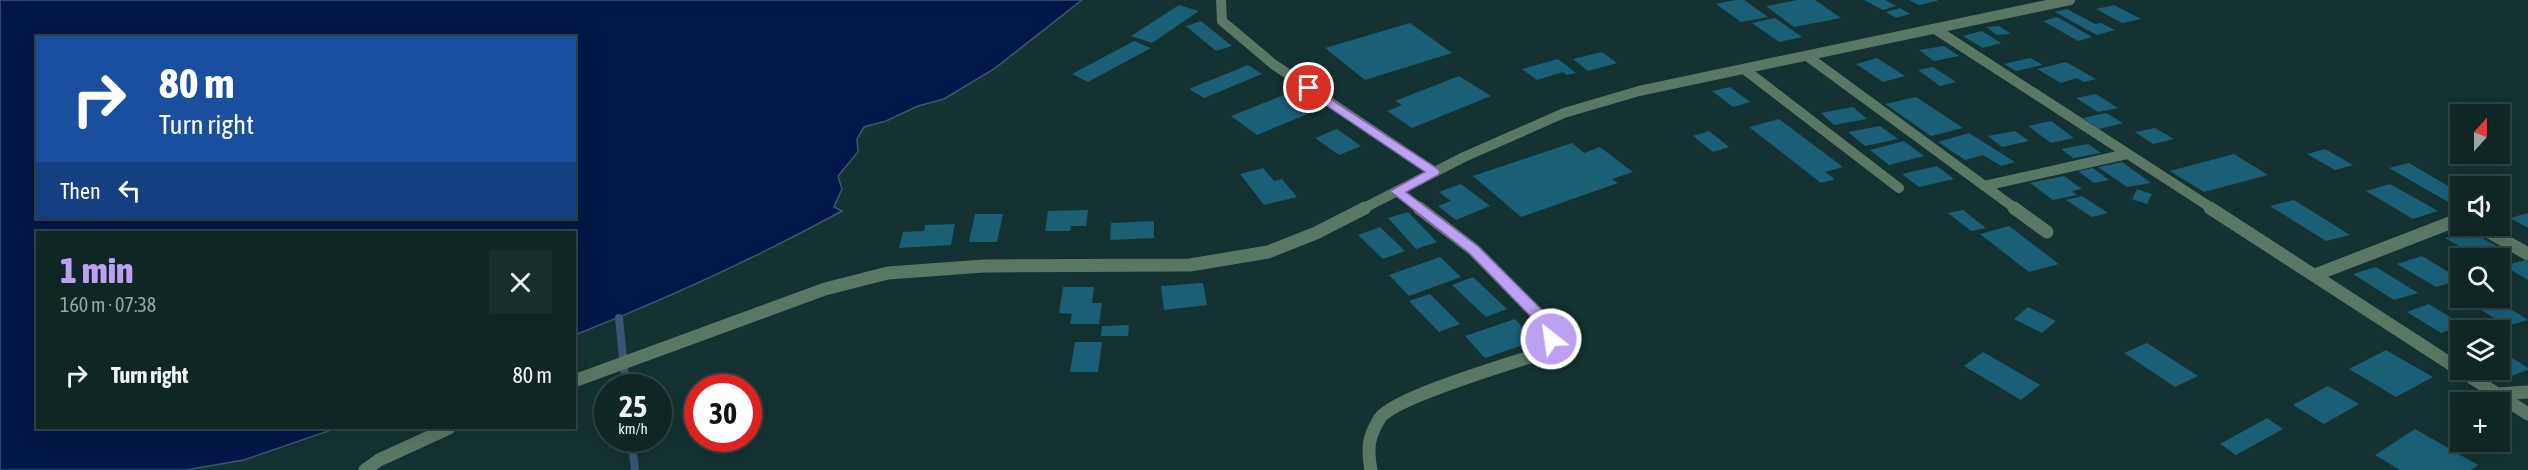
<!DOCTYPE html>
<html lang="en">
<head>
<meta charset="utf-8">
<style>
	:root { --surface:#0f2625; --page:#182e2d; --text:#f1f3f6; --muted:#9ba5a7; --line:#2f4342; --accent:#bca0f2 }
	body { margin:0; font-family:"Asap Condensed",sans-serif; background:var(--page); color:var(--text); height:100vh; display:flex; flex-direction:column; font-size:22px; white-space:nowrap }
	* { box-sizing:border-box; margin:0 }
	p { font-size:20px; color:var(--muted) }
	.icon { flex:none; width:33px; height:33px; fill:none; stroke:currentColor; stroke-width:2; stroke-linecap:round; stroke-linejoin:round }
	.map { position:relative; flex:1; overflow:hidden }
	.panel { position:absolute; left:36px; top:231px; width:540px; height:198px; display:flex; flex-direction:column; background:var(--surface); border-radius:0px; box-shadow:0 6px 24px #0002,0 0 0 2px var(--line) }
	.panel>* { flex:none }
	.guide { position:absolute; left:36px; top:36px; width:540px; height:183px; border-radius:0px; box-shadow:0 6px 24px #0002,0 0 0 2px var(--line); background:#1a4fa0; color:#fff; overflow:hidden }
	.needle { width:39px; rotate:21deg }
	.controls { position:absolute; left:2450px; top:104px; display:grid; gap:12px }
	.controls a { display:grid; place-items:center; width:60px; height:60px; border-radius:0px; background:var(--surface); box-shadow:0 6px 24px #0002,0 0 0 2px var(--line); font-size:30px }
	.speed { position:absolute; left:594px; top:374px; display:flex; gap:12px; font-size:30px; font-weight:700; text-align:center }
	.speed>* { display:grid; place-content:center; width:78px; height:78px; border-radius:50%; background:var(--surface); box-shadow:0 6px 24px #0002,0 0 0 2px var(--line); line-height:1 }
	.speed small { font-size:15px; font-weight:400 }
	.speed .limit { border:9px solid #d22; background:#fff; color:#111 }
	.pin { position:absolute; display:grid; place-items:center; width:51px; height:51px; color:#fff; margin:-26px; border:3px solid #fff; border-radius:50%; box-shadow:0 2px 6px #0007 }
	.me { position:absolute; width:66px; margin:-33px; rotate:330deg; stroke-linejoin:round; filter:drop-shadow(0 0 4px #0008) }
	.turn { display:flex; align-items:center; gap:21px; height:126px; padding:0 24px; font-size:27px }
	.turn .icon { width:78px; height:78px; stroke-width:2.5 }
	.turn b { display:block; font-size:42px; line-height:51px }
	.then { display:flex; align-items:center; height:57px; padding:0 24px; background:#0003; gap:12px; font-size:22px }
	.round { display:grid; place-items:center; flex:none; width:63px; height:63px; border-radius:0px; background:var(--page) }
	.head { display:flex; align-items:center; justify-content:space-between; height:102px; padding:0 24px }
	h1 { font-size:36px; font-weight:800; line-height:45px; color:var(--accent) }
	ul { padding:0; list-style:none }
	li { display:flex; align-items:center; gap:18px; height:84px; padding:0 24px }
	li div { flex:1 }
	li b { display:block; font-size:22px }
	li em { font-style:normal }
	.map>svg:first-child { display:block }
</style>
</head>
<body>
<div class="map">
<svg width="2528" height="470" viewBox="0 0 2528 470">
	<rect width="100%" height="100%" fill="#143231"/>
	<!-- water -->
	<path fill="#001847" stroke="#3e5474" stroke-width="1.5" fill-rule="evenodd" d="M0 0H1082L994 69 944 99 918 106 886 121 864 127 857 139 858 152 838 176 842 189 834 207 842 211C756 258 666 299 575 335L574 232H38V428H337L244 460 186 470H0ZM38 38H574V218H38Z"/>
	<g fill="none" stroke-linecap="round" stroke-linejoin="round">
		<!-- stream -->
		<path stroke="#3e5474" stroke-width="8" d="M619 318 626 387
			M631 438 635 470"/>
	</g>
	<!-- building -->
	<path fill="#1a5f76" d="M1735 0H1744L1768 17 1741 22 1716 4Z
		M1798 0H1815L1841 18 1794 27 1766 6Z
		M1864 0H1885L1896 6 1883 10Z
		M1909 0H1937V1L1919 5Z
		M1179 5 1199 11 1152 43 1131 36Z
		M2114 5 2141 19 2122 23 2096 9Z
		M1900 8 1910 14 1896 18 1886 12Z
		M2067 9 2095 24 2101 23 2115 30 2097 35 2055 12Z
		M2057 17 2092 37 2078 41 2043 21Z
		M1775 18 1802 37 1779 42 1752 23Z
		M1201 21 1232 46 1216 51 1186 26Z
		M1410 23 1452 53 1365 80 1325 48Z
		M1999 26 2011 34 1997 35 1986 27Z
		M1982 31 2001 43 1983 48 1963 36Z
		M1134 41 1151 48 1088 82 1072 74Z
		M1944 46 1959 56 1934 61 1919 50Z
		M1602 52 1617 63 1588 71 1573 59Z
		M1877 58 1905 76 1883 82 1856 64Z
		M2030 58 2043 65 2016 71 2004 64Z
		M1558 59 1576 73 1567 75 1563 72 1537 80 1522 69Z
		M2066 62 2096 79 2084 82 2077 78 2061 83 2037 69Z
		M1248 65 1262 74 1204 98 1189 89Z
		M1933 67 1956 82 1940 86 1918 70Z
		M1459 76 1491 96 1412 128 1387 111 1402 105 1395 101Z
		M1730 87 1750 102 1733 107 1712 91Z
		M1289 93 1315 111 1257 135 1231 116Z
		M2096 94 2118 108 2098 112 2076 98Z
		M1916 97 1963 128 1931 136 1885 104Z
		M1853 107 1867 119 1834 125 1821 113Z
		M2106 113 2123 123 2099 129 2083 118Z
		M1779 119 1843 167 1825 172 1835 179 1821 183 1749 127Z
		M2051 121 2074 138 2051 143 2028 126Z
		M1880 126 1898 139 1865 146 1848 132Z
		M2155 128 2174 139 2153 144 2135 132Z
		M1337 129 1361 146 1339 155 1315 138Z
		M1709 131 1729 147 1713 152 1693 136Z
		M2015 131 2029 141 2002 147 1988 136Z
		M1969 133 2015 162 2001 166 1983 155 1965 160 1938 142Z
		M1904 141 1924 156 1889 165 1870 150Z
		M1572 143 1584 153 1600 147 1633 172 1612 179 1618 183 1521 217 1473 176Z
		M2088 144 2101 153 2073 158 2061 149Z
		M2325 149 2353 165 2335 170 2307 154Z
		M2234 154 2268 175 2204 192 2170 171Z
		M2122 162 2151 183 2127 187 2098 167Z
		M2409 163 2460 193V199L2448 202 2389 168Z
		M1937 166 1954 179 1919 187 1902 174Z
		M1263 168 1274 181 1282 179 1297 197 1264 205 1240 174Z
		M2093 168 2109 180 2094 183 2078 171Z
		M2064 176 2082 189 2072 191 2077 195 2053 200 2030 183Z
		M1461 184 1490 206 1456 220 1438 206 1451 201 1439 192Z
		M2390 184 2438 211 2413 219 2366 191Z
		M2137 189 2152 194 2147 204 2132 199Z
		M2082 196 2108 213 2092 217 2066 200Z
		M2294 200 2350 235 2326 241 2270 206Z
		M1088 210 1086 226H1071L1070 231H1045L1048 211Z
		M1963 210 1986 228 1971 231 1948 213Z
		M1408 212 1437 242 1416 249 1388 218Z
		M2528 213V228L2510 218Z
		M975 214H1003L997 242H969Z
		M1154 221V238L1110 240 1111 223Z
		M955 224 951 245 899 248 903 232 924 231 925 225Z
		M2009 226 2059 264 2029 272 1980 234Z
		M1380 227 1405 251 1383 259 1358 235Z
		M2467 230 2499 247 2477 256 2445 238Z
		M2422 256 2460 279V280L2436 287 2397 264Z
		M1440 257 1461 277 1409 296 1389 275Z
		M2525 260 2528 262V280L2504 266Z
		M2376 267 2418 293 2394 300 2353 274Z
		M1473 277 1507 309 1486 317 1452 285Z
		M1203 283 1207 305 1164 310 1161 286Z
		M1063 287H1094L1092 303H1102L1099 324H1070L1072 314 1059 313Z
		M1430 294 1460 324 1439 332 1409 301Z
		M2460 297H2493L2528 320 2507 326Z
		M2429 304 2463 325 2441 333 2407 312Z
		M2028 307 2056 321 2042 333 2014 319Z
		M1515 319 1535 341 1485 358 1465 336Z
		M1129 325 1128 336H1101L1102 326Z
		M1075 342H1102L1098 372H1070Z
		M2147 343 2198 376 2175 387 2124 353Z
		M2499 349 2528 368V370L2511 376 2499 368Z
		M2386 350 2433 377 2396 397 2349 369Z
		M1983 352 2040 385 2021 400 1964 366Z
		M2328 386 2359 404 2324 424 2293 405Z
		M2267 418 2283 429 2236 455 2220 444Z
		M2415 429 2478 465 2471 470H2400L2375 455Z"/>
	<g fill="none" stroke-linecap="round" stroke-linejoin="round">
		<!-- service-far1 -->
		<path stroke="#5a7766" stroke-width="10" d="M1221 0 1222 21 1273 64 1434 172
			M1807 56 2016 209
			M1744 69 1899 188
			M1984 186 2127 154"/>
		<!-- service -->
		<path stroke="#5a7766" stroke-width="13" d="M2014 208 2047 232"/>
		<!-- minor-far1 -->
		<path stroke="#5a7766" stroke-width="10" d="M1935 29 2213 209
			M1397 191 1421 209"/>
		<!-- minor -->
		<path stroke="#5a7766" stroke-width="13" d="M2210 208 2528 414
			M2477 225 2528 254
			M2315 275 2460 219
			M2497 394 2528 392
			M1371 470C1367 448 1368 437 1380 418 1394 397 1515 362 1545 352L1551 339 1547 324 1474 250 1419 208"/>
		<!-- tertiary-far1 -->
		<path stroke="#5a7766" stroke-width="10" d="M1362 209 1464 157 1564 113 1639 91 2070 0"/>
		<!-- tertiary -->
		<path stroke="#5a7766" stroke-width="13" d="M574 381 825 289 888 273 984 266 1190 265 1268 252 1316 233 1365 208
			M365 470 379 460 449 428"/>
	</g>
	<!-- route -->
	<path fill="#bca0f2" stroke="#7a689d" stroke-width="1.5" d="M1309 85 1438 169 1440 172 1438 175 1406 192 1479 247 1552 320 1559 339 1557 342H1546L1540 326 1469 253 1390 191 1425 172 1305 91 1303 88Z"/>
</svg>
<div class="controls">
<a><svg class="needle" viewBox="-14 -14 28 28"><path d="M0-13l5 13h-10z" fill="#e53935"/><path d="M0 13l5-13h-10z" fill="#9ba5a7"/></svg></a>
<a><svg class="icon" aria-label="sound" viewBox="0 0 24 24"><path d="M4 9h4l5-4v14l-5-4H4zM17 9q2 3 0 6"/></svg></a>
<a><svg class="icon" aria-label="search" viewBox="0 0 24 24"><circle cx="10" cy="10" r="6"/><path d="M15 15l6 6"/></svg></a>
<a><svg class="icon" aria-label="layers" viewBox="0 0 24 24"><path d="M12 4l9 5-9 5-9-5zM3 14l9 5 9-5"/></svg></a>
<a>+</a>
</div>
<div class="speed"><div>25<small>km/h</small></div><div class="limit">30</div></div>
<div class="pin" style="left:1309px;top:88px;background:#d93025"><svg class="icon" aria-label="arrive" viewBox="0 0 24 24"><path d="M6 21V4h12l-3 4 3 4H6"/></svg></div>
<svg class="me" style="left:1551px;top:339px" viewBox="-20 -20 40 40"><circle r="17" fill="#bca0f2" stroke="#fff" stroke-width="3"/><path d="M0-11L8 9 0 5-8 9z" fill="#fff"/></svg>
<div class="guide">
<div class="turn"><svg class="icon" aria-label="right" viewBox="0 0 24 24"><path d="M7 20v-9h11M14 6l5 5-5 5"/></svg><div><b>80 m</b>Turn right</div></div>
<div class="then">Then<svg class="icon" aria-label="left" viewBox="0 0 24 24"><path d="M17 20v-9H6M10 6l-5 5 5 5"/></svg></div>
</div>
<section class="panel">
<div class="head"><div><h1>1 min</h1><p>160 m · 07:38</p></div><a class="round"><svg class="icon" aria-label="close" viewBox="0 0 24 24"><path d="M6 6l12 12M18 6L6 18"/></svg></a></div>
<ul>
<li><svg class="icon" aria-label="right" viewBox="0 0 24 24"><path d="M7 20v-9h11M14 6l5 5-5 5"/></svg><div><b>Turn right</b></div><em>80 m</em></li>
</ul>
</section>
</div>
</body>
</html>
